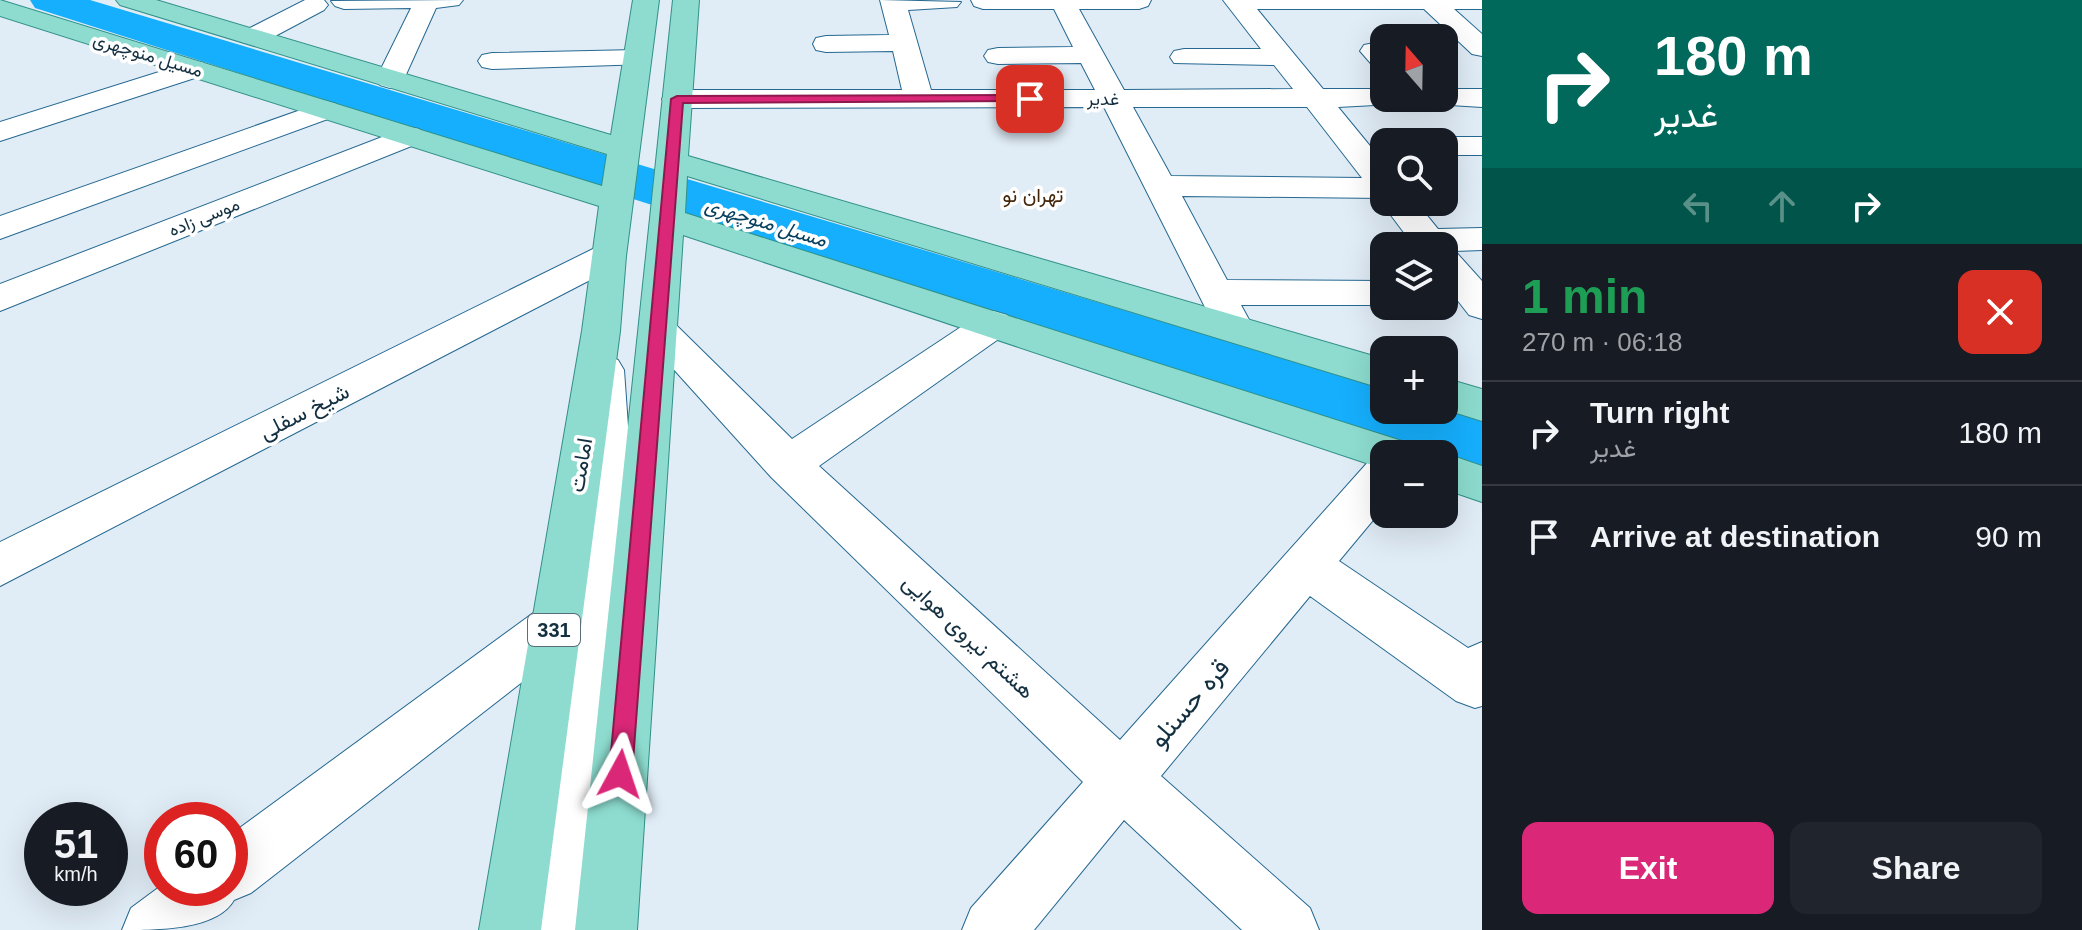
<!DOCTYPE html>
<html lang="en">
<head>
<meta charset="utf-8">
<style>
	:root { --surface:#171b24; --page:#20242c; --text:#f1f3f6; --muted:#9ea1a6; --line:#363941; --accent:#db2777 }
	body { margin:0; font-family:Arial,Vazirmatn,sans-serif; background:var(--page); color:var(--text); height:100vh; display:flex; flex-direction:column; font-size:30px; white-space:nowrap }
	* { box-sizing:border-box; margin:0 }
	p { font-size:26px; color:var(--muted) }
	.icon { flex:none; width:44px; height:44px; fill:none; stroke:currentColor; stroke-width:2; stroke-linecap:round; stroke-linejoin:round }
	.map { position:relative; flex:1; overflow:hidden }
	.panel { display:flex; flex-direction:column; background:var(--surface); width:600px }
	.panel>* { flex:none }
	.top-card { background:#00695c; color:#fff; overflow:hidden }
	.needle { width:52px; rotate:340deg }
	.buttons { position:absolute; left:1370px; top:24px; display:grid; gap:16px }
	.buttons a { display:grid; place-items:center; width:88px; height:88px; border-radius:16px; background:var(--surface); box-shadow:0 8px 32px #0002; font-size:40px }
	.speed { position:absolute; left:24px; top:802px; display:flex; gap:16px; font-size:40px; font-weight:700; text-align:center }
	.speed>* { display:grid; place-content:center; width:104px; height:104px; border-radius:50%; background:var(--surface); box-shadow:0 8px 32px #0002; line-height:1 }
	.speed small { font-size:20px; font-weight:400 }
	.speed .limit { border:12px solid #d22; background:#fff; color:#111 }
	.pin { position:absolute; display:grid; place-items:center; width:68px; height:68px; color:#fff; margin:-34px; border-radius:16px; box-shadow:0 4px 12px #0006 }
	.me { position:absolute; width:88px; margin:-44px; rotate:5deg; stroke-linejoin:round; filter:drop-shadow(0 0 6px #0008) }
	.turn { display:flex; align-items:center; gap:28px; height:168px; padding:0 40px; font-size:36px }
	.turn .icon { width:104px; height:104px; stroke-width:2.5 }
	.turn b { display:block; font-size:56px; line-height:68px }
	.lanes { display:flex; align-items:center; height:76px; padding:0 40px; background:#0003; justify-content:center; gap:40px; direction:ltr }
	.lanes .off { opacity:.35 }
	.round { display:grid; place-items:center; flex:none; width:84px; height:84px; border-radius:16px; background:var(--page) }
	.summary { display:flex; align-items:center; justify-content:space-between; height:136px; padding:0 40px }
	h1 { font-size:48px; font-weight:700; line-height:60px; color:#1e9e55 }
	.action { display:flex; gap:16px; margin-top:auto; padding:16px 40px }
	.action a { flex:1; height:92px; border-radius:16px; background:var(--accent); color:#fff; font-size:32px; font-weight:700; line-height:92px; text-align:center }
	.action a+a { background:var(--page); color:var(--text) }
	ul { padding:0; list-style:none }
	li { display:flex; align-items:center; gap:24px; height:104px; padding:0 40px; border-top:2px solid var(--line) }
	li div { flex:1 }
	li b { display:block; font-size:30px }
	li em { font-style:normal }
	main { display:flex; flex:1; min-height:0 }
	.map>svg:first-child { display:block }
</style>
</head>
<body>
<main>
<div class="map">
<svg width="1482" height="930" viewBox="0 0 1482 930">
	<rect width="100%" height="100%" fill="#e0ecf6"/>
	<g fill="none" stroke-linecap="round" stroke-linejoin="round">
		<!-- river -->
		<path fill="#16affd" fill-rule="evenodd" d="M30 0H90L1384 388V410H1444V406L1482 418V470L1444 458V454H1432L35 8Z"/>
		<defs>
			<path id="minor" d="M305 0H324L328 5 324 10 262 43H244L240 37 244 31Z
				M463 0 459 5 436 8 404 79 400 85 390 88 380 85 376 79 411 8 344 9 335 6 331 1Z
				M880 0 961 2 957 7 908 10 931 90H1095L1081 63 998 64 988 62 984 56 988 50 998 48 1073 47 1054 9H983L974 6 971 0H1151L1148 6 1139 9H1079L1124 90 1293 89 1274 65 1174 63 1170 57 1174 51 1184 49H1261L1223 0H1482V9H1454L1482 34V56L1472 54 1424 9H1257L1323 89H1384V98H1399L1394 104 1338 107 1384 163V198L1182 196 1227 280 1384 281V305H1241L1253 327 1248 336 1234 340 1220 336 1215 327 1104 107 677 108 667 105 662 99 667 93 677 90H902L893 51 826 52 816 50 813 44 816 38 826 36 889 35ZM1133 107H1307L1362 178 1171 176Z
				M1374 43 1384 46V69L1374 67 1360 51 1364 45Z
				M637 50 647 52 651 58 647 64 492 69 482 67 478 61 482 55 492 53Z
				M194 61 204 63 208 69 204 75 0 141V122Z
				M1444 89H1482V107L1434 104 1429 98H1444Z
				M326 101 336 104 341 110 336 116 0 239V216Z
				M408 127 419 129 423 136 419 143 0 311V284Z
				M1444 137H1482V155H1444V142H1431Z
				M1384 198V202H1416L1438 229 1482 228V250L1455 251 1482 281V319L1469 315 1444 283V246H1414L1381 202Z
				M608 245 621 248 626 256 621 264 0 586V542L595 248Z
				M993 311 1007 315 1012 324 1007 333 819 466 1120 740 1368 462 1384 457V507L1339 561 1468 648 1482 642V706L1475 708 1456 701 1310 596 1161 776 1310 908 1319 930H1242L1124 820 1034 930H962L971 908 1083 782 771 477 640 332 645 322 659 318 673 322 792 439 979 315Z
				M604 355 618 360 624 370 632 483 582 930H520L562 651 251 893 234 900C217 930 158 930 122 930L131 908 162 885V888H230V835L536 611 554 604 568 609 588 483 584 370 590 360Z"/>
			<path id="major" d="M0 0 602 186 607 154 120 5 116 0H156L611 135 633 0H659L626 256 620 331 541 930H479L582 331 599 206 0 16Z
				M673 0H699L688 156 1384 359V389L687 176 685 213 1405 442 1412 454H1384V469L683 235 637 930H575Z
				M1444 378 1482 389V421L1444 409Z
				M1444 453 1482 466V502L1444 489Z"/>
		</defs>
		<!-- minor casing -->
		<use href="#minor" stroke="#256891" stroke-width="2"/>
		<!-- major casing -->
		<use href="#major" stroke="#319088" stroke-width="2"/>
		<!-- minor -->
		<use href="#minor" fill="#fff" fill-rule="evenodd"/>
		<!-- major -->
		<use href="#major" fill="#8ddccf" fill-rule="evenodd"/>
	</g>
	<!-- route -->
	<path fill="#db2777" stroke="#8e194d" stroke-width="2" d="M1030 95 1036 99 1035 101 683 103 632 774 628 782 620 786 612 782 609 774 671 99 677 96Z"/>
	<g text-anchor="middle" stroke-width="7" stroke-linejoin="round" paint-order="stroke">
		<!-- far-street labels -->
		<g font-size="18" fill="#132f40" stroke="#fff">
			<text transform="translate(148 55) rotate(17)" y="6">مسیل منوچهری</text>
			<text x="1103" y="105">غدیر</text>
			<text transform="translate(204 217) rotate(-22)" y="6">موسی زاده</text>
		</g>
		<!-- far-neighbourhood labels -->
		<g font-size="20" fill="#422408" stroke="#fff">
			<text x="1033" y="202">تهران نو</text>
		</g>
		<!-- far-water labels -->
		<g font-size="20" font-style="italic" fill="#063f5e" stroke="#fff">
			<text transform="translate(766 222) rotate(17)" y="7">مسیل منوچهری</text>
		</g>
		<!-- shield labels -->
		<rect fill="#fff" stroke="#5a6d79" stroke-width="2" x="528" y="614" width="52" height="32" rx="6"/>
		<g font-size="20" font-weight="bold" fill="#132f40">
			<text x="554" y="637">331</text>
		</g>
		<!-- street labels -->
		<g font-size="22" fill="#132f40" stroke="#fff">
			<text transform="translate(304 411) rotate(-27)" y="8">شیخ سفلی</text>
			<text transform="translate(580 465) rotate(-81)" y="8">امامت</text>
			<text transform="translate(969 636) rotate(43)" y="8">هشتم نیروی هوایی</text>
		</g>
		<!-- near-street labels -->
		<g font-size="26" fill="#132f40" stroke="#fff">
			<text transform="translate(1189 703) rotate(-49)" y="9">قره حسنلو</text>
		</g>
	</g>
</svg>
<div class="buttons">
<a><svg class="needle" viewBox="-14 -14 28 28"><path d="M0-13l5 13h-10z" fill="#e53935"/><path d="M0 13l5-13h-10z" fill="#9ea1a6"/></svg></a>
<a><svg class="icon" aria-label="search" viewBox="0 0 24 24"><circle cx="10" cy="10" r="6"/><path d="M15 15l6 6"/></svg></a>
<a><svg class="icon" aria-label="layers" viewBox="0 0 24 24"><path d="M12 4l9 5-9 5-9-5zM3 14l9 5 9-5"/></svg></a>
<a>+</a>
<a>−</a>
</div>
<div class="speed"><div>51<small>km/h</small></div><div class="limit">60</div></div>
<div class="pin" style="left:1030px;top:99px;background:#d93025"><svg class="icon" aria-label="arrive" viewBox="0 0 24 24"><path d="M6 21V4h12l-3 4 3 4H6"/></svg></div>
<svg class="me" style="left:620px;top:774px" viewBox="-20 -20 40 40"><path d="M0-17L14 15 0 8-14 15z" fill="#db2777" stroke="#fff" stroke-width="4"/></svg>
</div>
<section class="panel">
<div class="top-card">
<div class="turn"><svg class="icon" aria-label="right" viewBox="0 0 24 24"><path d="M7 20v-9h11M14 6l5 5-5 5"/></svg><div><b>180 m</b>غدیر</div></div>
<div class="lanes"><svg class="icon off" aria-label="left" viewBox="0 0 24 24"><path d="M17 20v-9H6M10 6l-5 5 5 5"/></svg><svg class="icon off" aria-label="ahead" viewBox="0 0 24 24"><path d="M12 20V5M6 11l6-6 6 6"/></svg><svg class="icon" aria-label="right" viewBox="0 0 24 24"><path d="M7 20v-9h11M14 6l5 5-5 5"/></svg></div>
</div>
<div class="summary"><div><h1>1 min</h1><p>270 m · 06:18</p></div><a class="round" style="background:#d93025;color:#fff"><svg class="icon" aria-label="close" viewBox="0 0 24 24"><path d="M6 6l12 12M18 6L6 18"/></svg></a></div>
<ul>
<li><svg class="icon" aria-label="right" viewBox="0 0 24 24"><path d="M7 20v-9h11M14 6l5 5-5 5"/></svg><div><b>Turn right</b><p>غدیر</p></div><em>180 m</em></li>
<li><svg class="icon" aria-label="arrive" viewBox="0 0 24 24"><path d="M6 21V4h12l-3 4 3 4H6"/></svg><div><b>Arrive at destination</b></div><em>90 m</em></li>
</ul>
<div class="action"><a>Exit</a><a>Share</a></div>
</section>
</main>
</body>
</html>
